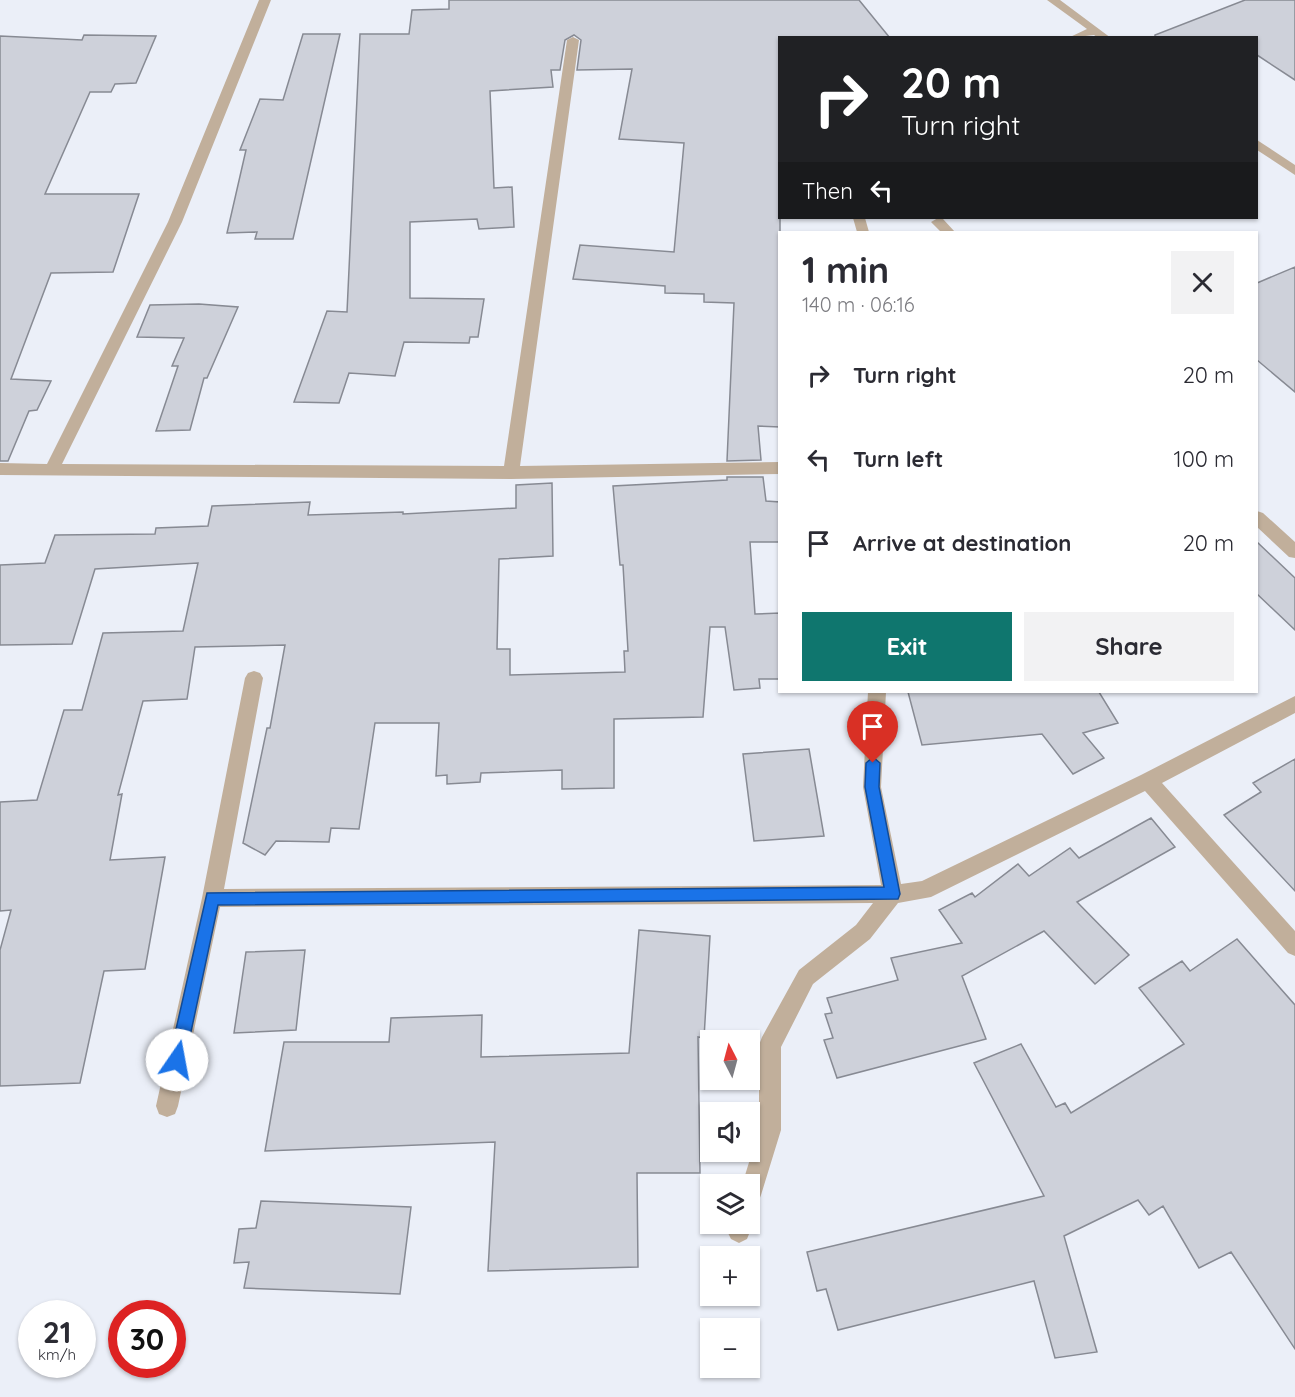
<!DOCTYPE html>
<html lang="en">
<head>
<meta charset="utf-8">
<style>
	:root { --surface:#fff; --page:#f2f2f3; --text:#2b2b33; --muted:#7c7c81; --accent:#0f766e }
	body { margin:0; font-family:Quicksand,sans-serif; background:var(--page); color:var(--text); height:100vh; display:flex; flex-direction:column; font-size:22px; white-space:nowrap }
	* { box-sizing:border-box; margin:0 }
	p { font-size:20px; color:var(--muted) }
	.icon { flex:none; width:33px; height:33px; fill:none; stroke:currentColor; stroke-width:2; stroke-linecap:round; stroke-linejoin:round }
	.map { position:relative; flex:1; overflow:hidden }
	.side { position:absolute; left:778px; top:231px; width:480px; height:462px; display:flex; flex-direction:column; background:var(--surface); border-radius:0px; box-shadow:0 2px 4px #0004 }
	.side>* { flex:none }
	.hud { position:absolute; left:778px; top:36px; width:480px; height:183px; border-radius:0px; box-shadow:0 2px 4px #0004; background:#202124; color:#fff; overflow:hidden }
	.needle { width:39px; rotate:354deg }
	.tools { position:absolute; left:700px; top:1030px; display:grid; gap:12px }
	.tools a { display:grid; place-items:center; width:60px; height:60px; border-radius:0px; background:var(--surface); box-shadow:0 2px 4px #0004; font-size:30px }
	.speed { position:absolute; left:18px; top:1300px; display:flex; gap:12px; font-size:30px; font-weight:700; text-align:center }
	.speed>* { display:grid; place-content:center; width:78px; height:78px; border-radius:50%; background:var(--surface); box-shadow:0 2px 4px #0004; line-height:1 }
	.speed small { font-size:15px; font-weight:400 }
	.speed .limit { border:9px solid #d22; background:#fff; color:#111 }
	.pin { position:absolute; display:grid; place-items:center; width:51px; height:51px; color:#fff; margin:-62px -26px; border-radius:50% 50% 50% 0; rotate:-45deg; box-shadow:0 0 6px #0007 }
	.pin .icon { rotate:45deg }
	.me { position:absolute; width:66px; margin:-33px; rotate:12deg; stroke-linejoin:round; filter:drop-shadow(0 0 4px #0008) }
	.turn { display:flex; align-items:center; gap:21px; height:126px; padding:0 24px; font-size:27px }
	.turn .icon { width:78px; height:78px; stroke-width:2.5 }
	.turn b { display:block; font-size:42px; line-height:51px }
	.then { display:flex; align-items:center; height:57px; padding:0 24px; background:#0003; gap:12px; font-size:22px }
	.round { display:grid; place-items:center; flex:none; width:63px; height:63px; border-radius:0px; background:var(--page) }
	.head { display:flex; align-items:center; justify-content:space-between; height:102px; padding:0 24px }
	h1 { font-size:36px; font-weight:800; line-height:45px }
	.action { display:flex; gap:12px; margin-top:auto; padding:12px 24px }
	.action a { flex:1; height:69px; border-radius:0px; background:var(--accent); color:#fff; font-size:24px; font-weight:800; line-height:69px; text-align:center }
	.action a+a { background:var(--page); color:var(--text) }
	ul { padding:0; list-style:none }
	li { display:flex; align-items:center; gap:18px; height:84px; padding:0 24px }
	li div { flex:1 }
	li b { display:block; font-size:22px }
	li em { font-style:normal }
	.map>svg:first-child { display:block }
</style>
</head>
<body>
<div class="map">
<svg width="1295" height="1397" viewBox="0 0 1295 1397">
	<rect width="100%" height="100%" fill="#ebeff8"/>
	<!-- building -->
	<path fill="#ced1da" stroke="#878a93" stroke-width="1.5" d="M449 0H859L890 38H780V427L758 426 761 460 727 461 734 303 704 302V294L665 293V286L573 279 580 245 674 252 684 143 619 139 632 69 577 70 581 40 574 35 565 40 560 70H551L553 87 490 91 494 188 512 187 514 227 479 229 477 219 410 222V298L484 299 478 337H470L469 343 404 342 395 376 349 373 339 403 294 402 327 311 347 312 360 34H409L412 10 449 9Z
		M1245 0H1295V80L1257 55V38H1155V35Z
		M303 34H340L293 239H255L257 232 227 233 246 150H240L260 99 283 100Z
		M84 35 156 36 136 83 115 84 111 92H90L45 194H139L113 272 51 273 11 379 51 381 37 410 29 411 8 461H0V36L82 40Z
		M1295 267V392L1257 360V283Z
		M199 304 238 307 207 378H204L190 430 156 431 178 366H172L184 338 137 337 150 305Z
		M727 477H763L766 501 780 502V542H750L755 614 780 613V679H759L760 688 734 690 725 627H710L703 717 614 719V788L562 789V770L481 773 480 782 447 784V775L436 776 439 723H375L359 829 331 828 329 842 276 841 265 855 243 843 267 728H270L285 645 195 647 187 699 143 701 118 795 122 794 110 860 165 857 145 969 104 971 80 1083 0 1086V950L11 910 0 911V802L37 800 64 710H82L103 633 183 631 198 563 95 569 72 644 0 645V565L45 563 55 535 155 534 156 528 208 526 212 506 310 502 308 515 403 512V514L516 508V485L552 483 553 556 499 559 497 649H510V675L625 672 624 651H628L623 565H620L613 486 727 480Z
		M1257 542 1295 578V630L1257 594Z
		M908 692H1099L1118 723 1083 733 1104 758 1073 774 1042 734 922 745Z
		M809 749 824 836 754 841 743 754Z
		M1295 759V891L1224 815 1261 792 1253 783Z
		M1151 818 1175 847 1077 902 1129 955 1095 984 1044 931 962 976 986 1039 837 1078 824 1040 833 1038 825 1014 832 1013 827 998 898 980 891 958 962 943 939 910 972 893 975 897 1018 864 1029 876 1070 848 1079 858Z
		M639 930 710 936 704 1038 698 1037 700 1173H637L638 1267 488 1271 495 1142 265 1151 284 1042H389L391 1018 482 1015 481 1057 629 1053Z
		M1237 939 1295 1005V1349L1231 1252 1199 1268 1163 1206 1149 1215 1138 1200 1064 1236 1097 1352 1055 1358 1034 1281 838 1330 826 1289 817 1291 807 1252 1044 1196 974 1063 1021 1044 1056 1107 1065 1103 1071 1113 1184 1044 1139 988 1182 961 1190 971Z
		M305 950 296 1030 234 1033 246 952Z
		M261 1201 411 1207 400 1294 244 1288 249 1262 234 1263 239 1229 256 1228Z"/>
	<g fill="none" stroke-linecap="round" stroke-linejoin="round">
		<!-- minor -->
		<path fill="#c1af9b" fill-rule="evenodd" d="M259 0H271L182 222 62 464 504 466 567 40 573 37 579 40 520 466 780 462V474L511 479 0 475V463L47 464 168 222Z
			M1047 0H1060L1111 38H1098L1094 35 1068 38 1087 29Z
			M1257 140 1295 165V175L1257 150Z
			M853 218H865L869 232H857Z
			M938 218 943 219 955 232H941L931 222Z
			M1257 511 1263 513 1295 542V558L1289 557 1257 527Z
			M254 671 260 673 263 678 224 889 881 885 863 787 868 692H886L881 787 901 884 922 881 1141 775 1295 696V713L1162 783 1295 931V956L1288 953 1145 791 931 897 898 903 870 939 813 984 781 1047V1130L761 1195 758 1203 750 1206V1185H742L759 1130V1045L762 1037 799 970 856 925 873 903 220 907 178 1106 175 1114 167 1117 159 1114 156 1106 202 898 245 678 248 673Z
			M750 1218 753 1224 747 1239 739 1243 731 1239 727 1231 729 1224H750Z"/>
	</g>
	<!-- route -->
	<path fill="#1a73e8" stroke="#114b97" stroke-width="1.5" d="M873 757 880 763 879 787 900 894 898 899 218 905 185 1060 183 1066 177 1068 172 1066 169 1060 207 893 884 887 865 787 866 763Z"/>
</svg>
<div class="tools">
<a><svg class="needle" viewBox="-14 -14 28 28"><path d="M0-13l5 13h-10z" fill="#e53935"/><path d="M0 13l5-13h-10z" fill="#7c7c81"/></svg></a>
<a><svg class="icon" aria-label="sound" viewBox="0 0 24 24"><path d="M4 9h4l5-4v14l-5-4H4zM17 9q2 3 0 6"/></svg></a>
<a><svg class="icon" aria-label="layers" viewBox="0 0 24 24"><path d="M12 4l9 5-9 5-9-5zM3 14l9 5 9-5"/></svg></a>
<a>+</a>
<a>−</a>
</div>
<div class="speed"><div>21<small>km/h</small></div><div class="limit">30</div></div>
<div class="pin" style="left:873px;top:763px;background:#d93025"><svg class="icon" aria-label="arrive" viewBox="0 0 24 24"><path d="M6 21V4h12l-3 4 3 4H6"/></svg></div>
<svg class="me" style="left:177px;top:1060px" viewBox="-20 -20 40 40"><circle r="19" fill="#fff"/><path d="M0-13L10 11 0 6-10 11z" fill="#1a73e8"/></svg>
<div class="hud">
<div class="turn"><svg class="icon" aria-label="right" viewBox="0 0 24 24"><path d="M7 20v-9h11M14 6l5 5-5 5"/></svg><div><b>20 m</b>Turn right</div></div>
<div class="then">Then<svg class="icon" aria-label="left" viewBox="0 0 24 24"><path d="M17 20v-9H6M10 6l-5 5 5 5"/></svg></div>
</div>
<section class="side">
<div class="head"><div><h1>1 min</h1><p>140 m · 06:16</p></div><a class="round"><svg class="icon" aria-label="close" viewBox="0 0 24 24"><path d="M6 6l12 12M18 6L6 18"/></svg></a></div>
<ul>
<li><svg class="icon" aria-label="right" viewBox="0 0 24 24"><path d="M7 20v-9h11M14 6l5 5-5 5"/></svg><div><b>Turn right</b></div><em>20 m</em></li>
<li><svg class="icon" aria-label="left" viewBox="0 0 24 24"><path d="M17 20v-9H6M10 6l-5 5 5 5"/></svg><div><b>Turn left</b></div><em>100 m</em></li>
<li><svg class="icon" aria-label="arrive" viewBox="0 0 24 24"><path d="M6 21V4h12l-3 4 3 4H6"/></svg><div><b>Arrive at destination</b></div><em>20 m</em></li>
</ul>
<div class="action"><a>Exit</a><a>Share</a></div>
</section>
</div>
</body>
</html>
